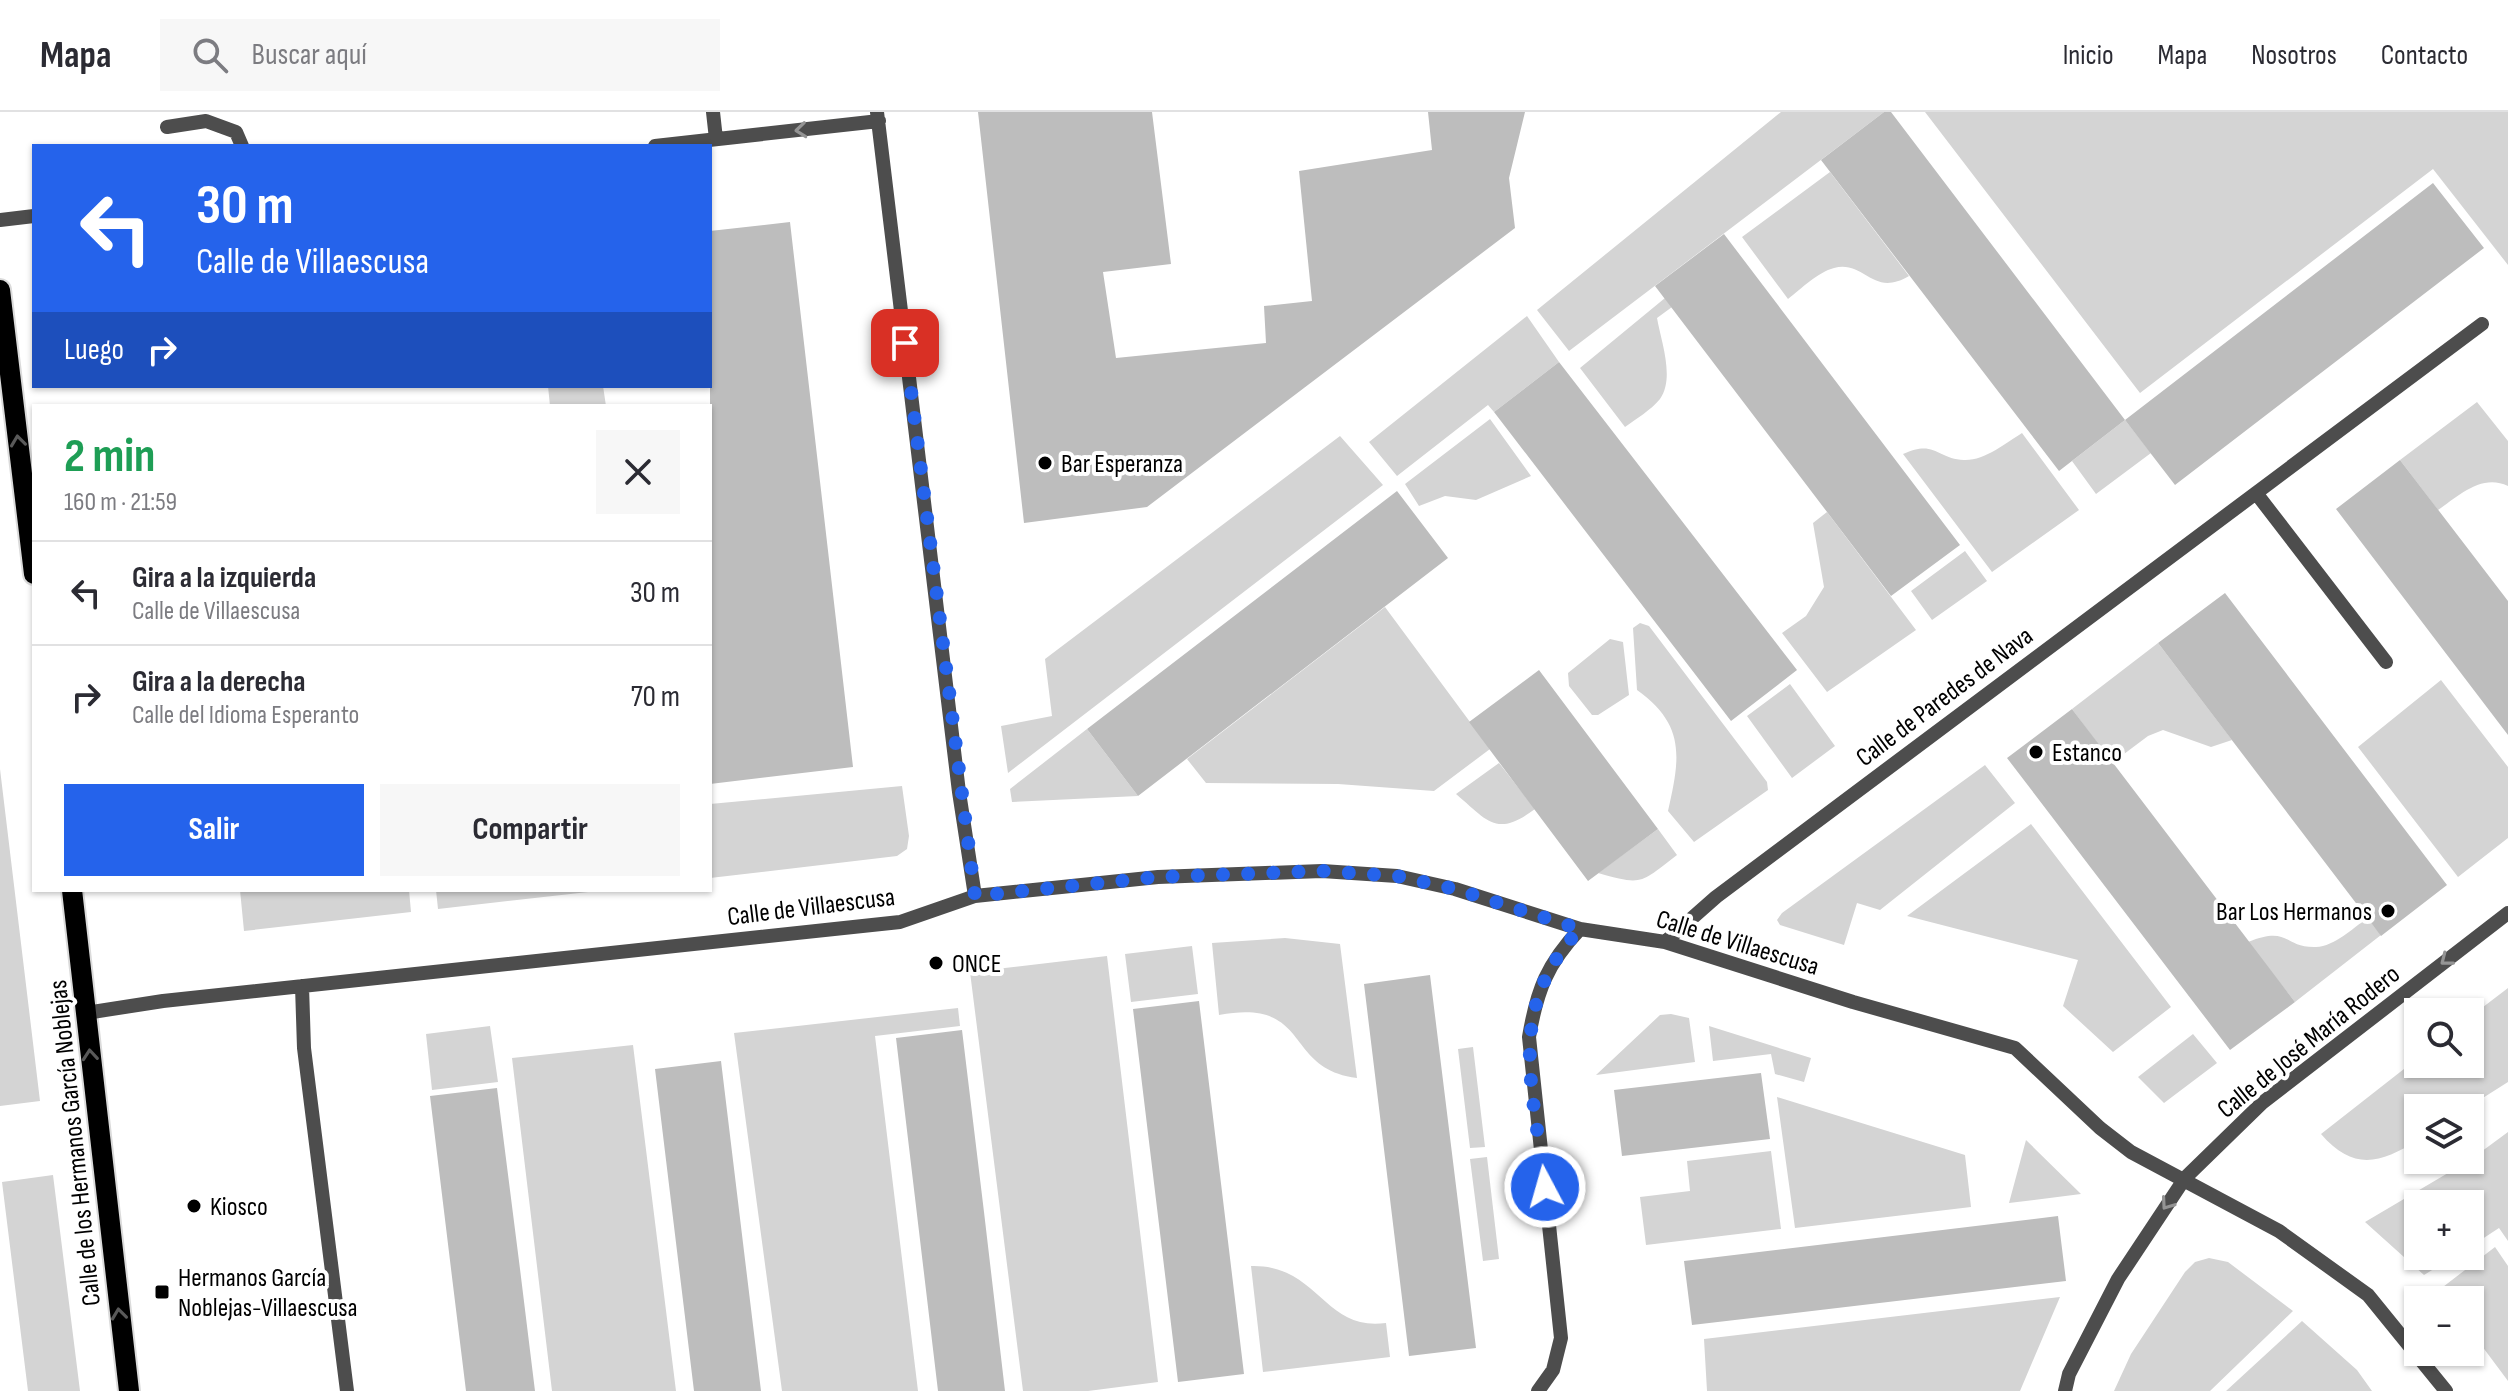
<!DOCTYPE html>
<html lang="es">
<head>
<meta charset="utf-8">
<style>
	:root { --surface:#fff; --page:#f7f7f7; --text:#2b2b33; --muted:#7c7c81; --line:#e1e1e2; --accent:#2563eb }
	body { margin:0; font-family:"Sofia Sans Condensed",sans-serif; background:var(--page); color:var(--text); height:100vh; display:flex; flex-direction:column; font-size:30px; white-space:nowrap }
	* { box-sizing:border-box; margin:0 }
	p { font-size:26px; color:var(--muted) }
	.icon { flex:none; width:44px; height:44px; fill:none; stroke:currentColor; stroke-width:2; stroke-linecap:round; stroke-linejoin:round }
	.map { position:relative; flex:1; overflow:hidden }
	.panel { position:absolute; left:32px; top:292px; width:680px; height:488px; display:flex; flex-direction:column; background:var(--surface); border-radius:0px; box-shadow:0 2px 6px #0004 }
	.panel>* { flex:none }
	.hud { position:absolute; left:32px; top:32px; width:680px; height:244px; border-radius:0px; box-shadow:0 2px 6px #0004; background:#2563eb; color:#fff; overflow:hidden }
	.buttons { position:absolute; left:2404px; top:886px; display:grid; gap:16px }
	.buttons a { display:grid; place-items:center; width:80px; height:80px; border-radius:0px; background:var(--surface); box-shadow:0 2px 6px #0004; font-size:40px }
	.pin { position:absolute; display:grid; place-items:center; width:68px; height:68px; color:#fff; margin:-34px; border-radius:16px; box-shadow:0 4px 12px #0006 }
	.me { position:absolute; width:88px; margin:-44px; rotate:354deg; stroke-linejoin:round; filter:drop-shadow(0 0 6px #0008) }
	.turn { display:flex; align-items:center; gap:28px; height:168px; padding:0 32px; font-size:36px }
	.turn .icon { width:104px; height:104px; stroke-width:2.5 }
	.turn b { display:block; font-size:56px; line-height:68px }
	.then { display:flex; align-items:center; height:76px; padding:0 32px; background:#0003; gap:16px; font-size:30px }
	.round { display:grid; place-items:center; flex:none; width:84px; height:84px; border-radius:0px; background:var(--page) }
	.overview { display:flex; align-items:center; justify-content:space-between; height:136px; padding:0 32px }
	h1 { font-size:48px; font-weight:700; line-height:60px; color:#1e9e55 }
	.action { display:flex; gap:16px; margin-top:auto; padding:16px 32px }
	.action a { flex:1; height:92px; border-radius:0px; background:var(--accent); color:#fff; font-size:32px; font-weight:700; line-height:92px; text-align:center }
	.action a+a { background:var(--page); color:var(--text) }
	ul { padding:0; list-style:none }
	li { display:flex; align-items:center; gap:24px; height:104px; padding:0 32px; border-top:2px solid var(--line) }
	li div { flex:1 }
	li b { display:block; font-size:30px }
	li em { font-style:normal }
	header { display:flex; align-items:center; gap:48px; box-sizing:border-box; height:112px; padding:0 40px; background:var(--surface); border-bottom:2px solid var(--line) }
	header strong { font-size:38px }
	nav { display:flex; gap:44px; margin-inline-start:auto; font-size:28px }
	.search { width:560px; height:72px; background:var(--page); display:flex; align-items:center; gap:20px; box-sizing:border-box; padding:0 28px; border-radius:0px; color:var(--muted); font-size:30px }
	.map>svg:first-child { display:block }
</style>
</head>
<body>
<header>
<strong>Mapa</strong>
<div class="search"><svg class="icon" aria-label="search" viewBox="0 0 24 24"><circle cx="10" cy="10" r="6"/><path d="M15 15l6 6"/></svg>Buscar aquí</div>
<nav><a>Inicio</a><a>Mapa</a><a>Nosotros</a><a>Contacto</a></nav>
</header>
<div class="map">
<svg width="2508" height="1279" viewBox="0 0 2508 1279">
	<rect width="100%" height="100%" fill="#fff"/>
	<!-- green -->
	<path fill="#d4d4d4" d="M1781 0H1884L1569 239 1537 198Z
		M1925 0H2508V153L2433 57 2140 281Z
		M1830 60 1909 164C1872 186 1865 148 1834 156 1818 160 1801 177 1788 187L1742 125Z
		M1665 186 1672 195 1657 206C1661 229 1675 266 1660 287 1651 298 1636 307 1625 315L1580 256Z
		M1527 204 1559 250 1494 300 1488 293 1397 364 1369 330Z
		M548 274H603L606 294H550Z
		M2477 290 2508 329V374C2482 361 2458 384 2438 398L2400 348Z
		M1490 307 1531 364 1476 388 1445 384 1419 394 1405 372Z
		M2125 308 2151 341 2096 382 2072 349Z
		M2022 321 2079 398 1992 460 1903 342C1935 327 1937 347 1964 348 1984 349 2006 331 2022 321Z
		M1340 324 1383 373 1008 661 1001 614 1052 604 1045 547Z
		M1827 400 1916 518 1827 580 1782 521 1806 504 1824 475 1813 411Z
		M1965 439 1987 469 1932 508 1911 479Z
		M1385 495 1490 637 1434 679 1338 672 1206 671 1187 647Z
		M1640 511 1649 514 1767 670 1768 678 1694 730 1668 699C1680 646 1686 613 1637 578L1633 516Z
		M1610 527 1623 530 1629 583 1598 603H1592L1569 574 1568 561Z
		M2158 531 2232 628 2211 635 2163 618 2148 624 2112 651 2072 597Z
		M2441 568 2508 655V726L2458 765 2358 635Z
		M1790 572 1835 634 1792 666 1747 604Z
		M1087 617 1138 684 1012 690 1010 677Z
		M1499 651 1535 697C1496 726 1488 709 1456 682Z
		M1985 653 2015 691 1880 798 1857 791 1844 833 1780 813 1777 808 1782 801Z
		M0 657 40 989 0 994Z
		M902 674 909 724 907 737 897 744 710 766V692Z
		M2031 712 2171 895 2113 940 2063 894 2078 848 1907 804Z
		M1658 717 1677 743C1640 771 1644 774 1598 761Z
		M240 778H409L411 800 244 819Z
		M436 778H606L438 797Z
		M2367 806 2381 823 2295 890 2248 830C2290 813 2283 836 2316 835 2335 834 2352 817 2367 806Z
		M1285 826 1340 832 1357 966C1282 956 1313 886 1219 903L1212 831Z
		M1192 834 1198 882 1131 890 1125 842Z
		M1107 844 1158 1270 1088 1279H1023L970 860Z
		M2508 876V970L2467 996H2418V1028C2380 1052 2353 1059 2321 1022L2418 946V952H2470V905Z
		M958 896 960 914 875 924 918 1279H782L734 921Z
		M1671 902 1689 906 1695 950 1596 963 1660 903Z
		M490 914 498 970 432 978 426 922Z
		M1709 914 1811 946 1804 970 1775 962 1771 942 1713 949Z
		M2193 922 2217 951 2164 991 2138 965Z
		M633 933 676 1279H552L512 946Z
		M1473 935 1485 1035 1470 1036 1458 937Z
		M1777 985 1965 1043 1971 1095 1795 1116Z
		M2508 1020V1129L2499 1116 2470 1135V1092H2418V1144H2455L2424 1163 2365 1110 2470 1048Z
		M2026 1028 2081 1082 2009 1091Z
		M1771 1039 1781 1117 1646 1133 1640 1085 1690 1079 1687 1049Z
		M1487 1045 1499 1147 1483 1149 1470 1047Z
		M53 1063 80 1279H28L2 1070Z
		M2495 1135 2508 1154V1269L2470 1218V1188H2447L2439 1178Z
		M2209 1146 2228 1150 2293 1199 2210 1279H2114L2131 1242 2185 1160 2195 1150Z
		M1251 1154C1318 1152 1324 1220 1386 1211L1390 1245 1263 1260Z
		M2060 1185 2020 1279H1707L1704 1227Z
		M2302 1209 2357 1258 2372 1279H2226Z"/>
	<!-- building -->
	<path fill="#bdbdbd" d="M978 0H1152L1171 152 1103 160 1116 246 1266 231 1264 194 1312 189 1299 59 1432 38 1428 0H1525L1509 66 1515 116 1147 395 1024 411Z
		M1884 0H1891L2125 308 2433 71 2484 136 2175 373 2125 308 2059 359 1821 48Z
		M790 110 853 655 710 672V119Z
		M1724 122 1960 433 1891 484 1655 174Z
		M1559 250 1797 558 1731 609 1494 300Z
		M2400 348 2508 489V623L2336 397Z
		M1397 379 1448 446 1138 684 1087 617Z
		M2225 481 2447 773 2381 824 2158 531Z
		M1539 558 1658 717 1588 769 1469 610Z
		M2072 597 2295 890 2230 938 2007 646Z
		M1430 863 1476 1236 1409 1244 1364 872Z
		M1199 889 1244 1262 1178 1270 1133 897Z
		M962 918 984 1100 1005 1279H938L896 926Z
		M721 949 743 1131 761 1279H694L677 1139 655 957Z
		M1761 961 1770 1027 1622 1044 1614 978Z
		M497 976 520 1157 535 1279H466L452 1165 430 984Z
		M2058 1104 2066 1169 1692 1213 1684 1149Z"/>
	<g fill="none" stroke-linecap="round" stroke-linejoin="round">
		<defs>
			<path id="major" d="M0 178 34 462
				M72 778 129 1279"/>
		</defs>
		<!-- major casing -->
		<use href="#major" stroke="#dbdbdb" stroke-width="24"/>
		<!-- minor -->
		<path stroke="#4d4d4d" stroke-width="14" d="M713 0 716 27
			M877 0 959 680 975 784
			M167 15 206 9 236 20 242 34
			M655 34 879 9
			M0 108 34 104
			M2256 381 2386 550
			M1665 830 1716 785 2482 212
			M302 874 304 936 347 1279
			M86 901 163 889 900 810 975 784 1158 765 1322 759 1397 764 1455 777 1580 817 1665 830 1853 890 2015 936 2100 1016 2131 1040 2279 1119 2368 1183 2446 1279
			M1538 1279 1553 1258 1561 1226 1529 925C1537 878 1547 852 1580 817
			M2065 1279 2069 1262 2118 1167 2185 1066 2262 991 2508 801"/>
		<!-- major -->
		<use href="#major" stroke="#000" stroke-width="20"/>
	</g>
	<!-- one-way arrows -->
	<defs><path id="oneway-chevron" d="M-2-3.5L2.5 0L-2 3.5" fill="none" stroke-width="1.6" stroke-linecap="round" stroke-linejoin="round" transform="scale(2)"/></defs>
	<g stroke="#949494">
		<use href="#oneway-chevron" transform="translate(801 18) rotate(174)"/>
		<use href="#oneway-chevron" transform="translate(2446 848) rotate(142)"/>
		<use href="#oneway-chevron" transform="translate(2167 1092) rotate(125)"/>
	</g>
	<g stroke="#595959">
		<use href="#oneway-chevron" transform="translate(18 329) rotate(-97)"/>
		<use href="#oneway-chevron" transform="translate(90 943) rotate(-95)"/>
		<use href="#oneway-chevron" transform="translate(119 1202) rotate(-97)"/>
	</g>
	<g fill="none" stroke-linecap="round" stroke-linejoin="round">
		<!-- route -->
		<path stroke="#2563eb" stroke-width="14" stroke-dasharray="0 25.2" d="M905 231 975 784 1158 765 1322 759 1397 764 1455 777 1580 817C1504 897 1534 977 1545 1075"/>
	</g>
	<!-- markers -->
	<g fill="#000" stroke="#fff" stroke-width="3">
		<circle cx="1045" cy="351" r="8"/>
		<circle cx="2036" cy="640" r="8"/>
		<circle cx="2388" cy="799" r="8"/>
		<circle cx="936" cy="851" r="8"/>
		<circle cx="194" cy="1094" r="8"/>
		<rect x="154" y="1172" width="16" height="16" rx="4"/>
	</g>
	<g text-anchor="middle" stroke-width="8" stroke-linejoin="round" paint-order="stroke">
		<!-- poi labels -->
		<g font-size="26" fill="#000" stroke="#fff" text-anchor="start">
			<text x="1061" y="360">Bar Esperanza</text>
			<text x="2052" y="649">Estanco</text>
			<text x="2372" y="808" text-anchor="end">Bar Los Hermanos</text>
			<text x="952" y="860">ONCE</text>
			<text x="210" y="1103">Kiosco</text>
			<text x="178" y="1174">Hermanos García<tspan x="178" dy="30">Noblejas-Villaescusa</tspan></text>
		</g>
		<!-- street labels -->
		<g font-size="26" fill="#000" stroke="#fff">
			<text transform="translate(1944 584) rotate(-37)" y="9">Calle de Paredes de Nava</text>
			<text transform="translate(811 794) rotate(-7)" y="9">Calle de Villaescusa</text>
			<text transform="translate(1738 830) rotate(17)" y="9">Calle de Villaescusa</text>
			<text transform="translate(2308 929) rotate(-39)" y="9">Calle de José María Rodero</text>
			<text transform="translate(74 1031) rotate(-96)" y="9">Calle de los Hermanos García Noblejas</text>
		</g>
	</g>
</svg>
<div class="buttons">
<a><svg class="icon" aria-label="search" viewBox="0 0 24 24"><circle cx="10" cy="10" r="6"/><path d="M15 15l6 6"/></svg></a>
<a><svg class="icon" aria-label="layers" viewBox="0 0 24 24"><path d="M12 4l9 5-9 5-9-5zM3 14l9 5 9-5"/></svg></a>
<a>+</a>
<a>−</a>
</div>
<div class="pin" style="left:905px;top:231px;background:#d93025"><svg class="icon" aria-label="arrive" viewBox="0 0 24 24"><path d="M6 21V4h12l-3 4 3 4H6"/></svg></div>
<svg class="me" style="left:1545px;top:1075px" viewBox="-20 -20 40 40"><circle r="17" fill="#2563eb" stroke="#fff" stroke-width="3"/><path d="M0-11L8 9 0 5-8 9z" fill="#fff"/></svg>
<div class="hud">
<div class="turn"><svg class="icon" aria-label="left" viewBox="0 0 24 24"><path d="M17 20v-9H6M10 6l-5 5 5 5"/></svg><div><b>30 m</b>Calle de Villaescusa</div></div>
<div class="then">Luego<svg class="icon" aria-label="right" viewBox="0 0 24 24"><path d="M7 20v-9h11M14 6l5 5-5 5"/></svg></div>
</div>
<section class="panel">
<div class="overview"><div><h1>2 min</h1><p>160 m · 21:59</p></div><a class="round"><svg class="icon" aria-label="close" viewBox="0 0 24 24"><path d="M6 6l12 12M18 6L6 18"/></svg></a></div>
<ul>
<li><svg class="icon" aria-label="left" viewBox="0 0 24 24"><path d="M17 20v-9H6M10 6l-5 5 5 5"/></svg><div><b>Gira a la izquierda</b><p>Calle de Villaescusa</p></div><em>30 m</em></li>
<li><svg class="icon" aria-label="right" viewBox="0 0 24 24"><path d="M7 20v-9h11M14 6l5 5-5 5"/></svg><div><b>Gira a la derecha</b><p>Calle del Idioma Esperanto</p></div><em>70 m</em></li>
</ul>
<div class="action"><a>Salir</a><a>Compartir</a></div>
</section>
</div>
</body>
</html>
